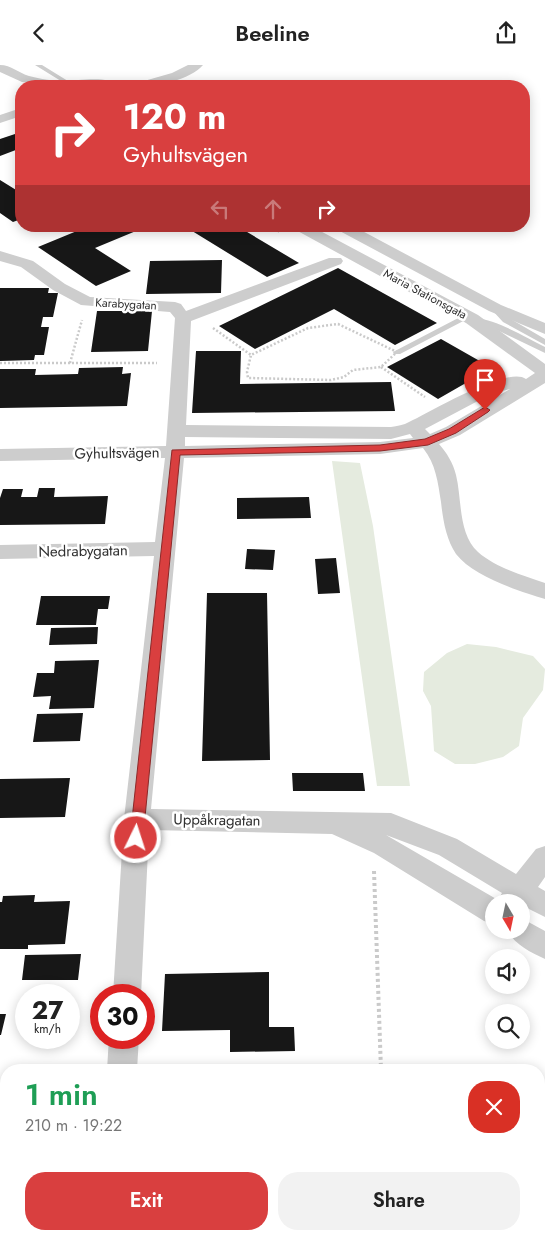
<!DOCTYPE html>
<html lang="en">
<head>
<meta charset="utf-8">
<style>
	:root { --surface:#fff; --page:#f2f2f2; --text:#222; --muted:#767676; --accent:#d93f3f }
	body { margin:0; font-family:Jost,sans-serif; background:var(--page); color:var(--text); height:100vh; display:flex; flex-direction:column; font-size:19px; white-space:nowrap }
	* { box-sizing:border-box; margin:0 }
	p { font-size:16px; color:var(--muted) }
	.icon { flex:none; width:28px; height:28px; fill:none; stroke:currentColor; stroke-width:2; stroke-linecap:round; stroke-linejoin:round }
	.map { position:relative; flex:1; overflow:hidden }
	.side { position:absolute; left:0px; top:999px; width:545px; height:176px; display:flex; flex-direction:column; background:var(--surface); border-radius:20px 20px 0 0; box-shadow:0 2px 12px #0003 }
	.side>* { flex:none }
	.banner { position:absolute; left:15px; top:15px; width:515px; height:152px; border-radius:20px; box-shadow:0 2px 12px #0003; background:#d93f3f; color:#fff; overflow:hidden }
	.needle { width:32px; rotate:171deg }
	.tools { position:absolute; left:485px; top:829px; display:grid; gap:10px }
	.tools a { display:grid; place-items:center; width:45px; height:45px; border-radius:50%; background:var(--surface); box-shadow:0 2px 12px #0003; font-size:25px }
	.speed { position:absolute; left:15px; top:919px; display:flex; gap:10px; font-size:25px; font-weight:700; text-align:center }
	.speed>* { display:grid; place-content:center; width:65px; height:65px; border-radius:50%; background:var(--surface); box-shadow:0 2px 12px #0003; line-height:1 }
	.speed small { font-size:12px; font-weight:400 }
	.speed .limit { border:8px solid #d22; background:#fff; color:#111 }
	.pin { position:absolute; display:grid; place-items:center; width:42px; height:42px; color:#fff; margin:-51px -21px; border-radius:50% 50% 50% 0; rotate:-45deg; box-shadow:0 0 5px #0007 }
	.pin .icon { rotate:45deg }
	.me { position:absolute; width:55px; margin:-28px; rotate:4deg; stroke-linejoin:round; filter:drop-shadow(0 0 4px #0008) }
	.turn { display:flex; align-items:center; gap:18px; height:105px; padding:0 25px; font-size:22px }
	.turn .icon { width:65px; height:65px; stroke-width:2.5 }
	.turn b { display:block; font-size:35px; line-height:42px }
	.lanes { display:flex; align-items:center; height:48px; padding:0 25px; background:#0003; justify-content:center; gap:25px; direction:ltr }
	.lanes .off { opacity:.35 }
	.round { display:grid; place-items:center; flex:none; width:52px; height:52px; border-radius:20px; background:var(--page) }
	.head { display:flex; align-items:center; justify-content:space-between; height:85px; padding:0 25px }
	h1 { font-size:30px; font-weight:600; line-height:38px; color:#1e9e55 }
	.cta { display:flex; gap:10px; margin-top:auto; padding:10px 25px }
	.cta a { flex:1; height:58px; border-radius:20px; background:var(--accent); color:#fff; font-size:20px; font-weight:600; line-height:58px; text-align:center }
	.cta a+a { background:var(--page); color:var(--text) }
	header { display:flex; justify-content:space-between; align-items:center; height:65px; padding:0 25px; background:var(--surface); font-size:22px; font-weight:600 }
	.map>svg:first-child { display:block }
</style>
</head>
<body>
<header><svg class="icon" aria-label="back" viewBox="0 0 24 24"><path d="M15 5l-7 7 7 7"/></svg>Beeline<svg class="icon" aria-label="share" viewBox="0 0 24 24"><path d="M12 15V3M7 8l5-5 5 5M5 13v7h14v-7"/></svg></header>
<div class="map">
<svg width="545" height="1174" viewBox="0 0 545 1174">
	<rect width="100%" height="100%" fill="#fff"/>
	<!-- green -->
	<path fill="#e5ebdf" d="M332 396 360 398 373 461 410 721H377Z
		M467 579 496 582 533 591 545 604 543 625 523 653 519 681 503 692 475 699H455L434 686 431 641 423 626 424 607 447 588Z"/>
	<!-- building -->
	<path fill="#171717" d="M21 67V83L0 91V74Z
		M0 115 21 128V154L13 157 0 148Z
		M89 161H148L95 183 131 206 96 221 38 182Z
		M184 161H237L299 198 267 212Z
		M222 195 221 228 146 229 150 196Z
		M338 203 437 258 395 280 334 244 255 284 219 261Z
		M0 223H49L48 228H58L53 252H43L41 262H49L44 290H35L34 295 0 296Z
		M97 246H152L148 286 91 287Z
		M441 274 492 303 438 334 387 302Z
		M196 286H241L240 319 391 317 395 346 192 348Z
		M123 302 122 309 131 308 127 341 0 343V304H36L35 310 78 309 79 303Z
		M39 423H55L54 432 108 431 105 459 0 460V433L3 424H23L21 432H37Z
		M309 432 311 453 237 454V433Z
		M247 484 275 485 273 505 245 504Z
		M336 493 340 528 318 529 315 494Z
		M207 528H267L270 695 202 696Z
		M41 531H110L108 544H98L96 560H36Z
		M98 562 97 579 49 580 51 563Z
		M99 595 94 643 49 644 51 631 33 632 37 608H54L55 596Z
		M83 648 80 676 33 677 37 649Z
		M292 708H363L365 726H293Z
		M70 713 65 752 0 753V714Z
		M35 830 34 837 70 836 65 879 28 880V884H0V837H2L3 831Z
		M81 889 78 915H22L25 890Z
		M269 907V962H294L295 986 230 987V965L162 966 165 909Z
		M0 949H6L1 970H0Z
		M0 1160 6 1161V1169H37L35 1174H0Z"/>
	<g fill="none" stroke-linecap="round" stroke-linejoin="round">
		<!-- path-far2 -->
		<path stroke="#cacaca" stroke-width="2" stroke-dasharray="1 1" stroke-linecap="butt" d="M268 161 279 167"/>
		<!-- path-far1 -->
		<path stroke="#cacaca" stroke-width="2.5" stroke-dasharray="2 2" stroke-linecap="butt" d="M338 259 397 287 381 302 353 305 344 312 331 315 248 313 247 307 251 290 308 263Z
			M213 263 251 290
			M0 298H157
			M70 298 82 255
			M381 302 425 332"/>
		<!-- path -->
		<path stroke="#cacaca" stroke-width="4" stroke-dasharray="3 3" stroke-linecap="butt" d="M374 806 381 1005
			M386 1169V1174"/>
		<!-- service -->
		<path fill="#cdcdcd" fill-rule="evenodd" d="M35 0H42L76 21H69Z
			M492 241H498L509 253 545 274V280L503 257 492 245Z
			M464 250H467L471 252 400 289H394L393 287Z
			M475 254C492 252 529 274 545 282V288L497 265 475 258Z"/>
		<!-- minor -->
		<path fill="#cdcdcd" fill-rule="evenodd" d="M0 0C11 0 19 8 29 11 40 14 54 16 65 16 78 16 109 10 118 21H49L22 17 0 7Z
			M188 0H203C189 16 154 22 135 21L137 18 172 8Z
			M21 43V51L0 58V50Z
			M292 161H311L478 250 545 299V318L460 370 439 379C447 388 453 398 456 410 462 434 458 469 478 487 496 503 523 510 545 518V534C518 526 473 511 456 489 446 474 443 455 441 437 438 418 436 399 423 383L380 389 184 393 151 744 391 748 457 774 516 809 536 784 545 781V812L538 822 545 826V852L523 841 521 844V838H494V859L484 856 374 788 332 769 149 765 141 930H113L124 754 154 491 0 494V480L155 477 165 393 0 396V384L166 381 175 253 170 247 81 240 53 225 21 202 0 196V186L33 196 65 219 90 232 175 237 181 239 186 246 329 193H341L343 196 341 199 191 256 186 360 391 362C397 361 404 360 409 357 429 348 508 300 526 314L535 308 466 258 294 164ZM510 324 446 362 430 369 425 364 491 329ZM410 369 413 373 380 377 185 381V372L391 374ZM386 770 439 790 502 828 498 835Z
			M334 161H353L501 240 545 258V269L489 246 336 164Z
			M521 853 545 866V894C531 888 514 879 507 865H521Z
			M109 972H139L137 1005H107Z
			M0 1091 6 1093V1125L0 1123Z"/>
	</g>
	<!-- route -->
	<path fill="#d93f3f" stroke="#8d2929" d="M485 342 490 345 488 347 456 368 428 380 380 386 180 390 143 773 141 777 136 779 132 777 130 773 172 385 380 380 425 374 449 364Z"/>
	<g text-anchor="middle" stroke-width="5" stroke-linejoin="round" paint-order="stroke">
		<!-- far-street labels -->
		<g font-size="12" fill="#303030" stroke="#fff">
			<text transform="translate(425 229) rotate(28)" y="4">Maria Stationsgata</text>
			<text transform="translate(126 239) rotate(3)" y="4">Karabygatan</text>
		</g>
		<!-- street labels -->
		<g font-size="15" fill="#303030" stroke="#fff">
			<text transform="translate(117 388) rotate(-1)" y="5">Gyhultsvägen</text>
			<text transform="translate(83 486) rotate(-1)" y="5">Nedrabygatan</text>
			<text transform="translate(217 755) rotate(1)" y="5">Uppåkragatan</text>
		</g>
	</g>
</svg>
<div class="tools">
<a><svg class="needle" viewBox="-14 -14 28 28"><path d="M0-13l5 13h-10z" fill="#e53935"/><path d="M0 13l5-13h-10z" fill="#767676"/></svg></a>
<a><svg class="icon" aria-label="sound" viewBox="0 0 24 24"><path d="M4 9h4l5-4v14l-5-4H4zM17 9q2 3 0 6"/></svg></a>
<a><svg class="icon" aria-label="search" viewBox="0 0 24 24"><circle cx="10" cy="10" r="6"/><path d="M15 15l6 6"/></svg></a>
</div>
<div class="speed"><div>27<small>km/h</small></div><div class="limit">30</div></div>
<div class="pin" style="left:485px;top:345px;background:#d93025"><svg class="icon" aria-label="arrive" viewBox="0 0 24 24"><path d="M6 21V4h12l-3 4 3 4H6"/></svg></div>
<svg class="me" style="left:136px;top:773px" viewBox="-20 -20 40 40"><circle r="17" fill="#d93f3f" stroke="#fff" stroke-width="3"/><path d="M0-11L8 9 0 5-8 9z" fill="#fff"/></svg>
<div class="banner">
<div class="turn"><svg class="icon" aria-label="right" viewBox="0 0 24 24"><path d="M7 20v-9h11M14 6l5 5-5 5"/></svg><div><b>120 m</b>Gyhultsvägen</div></div>
<div class="lanes"><svg class="icon off" aria-label="left" viewBox="0 0 24 24"><path d="M17 20v-9H6M10 6l-5 5 5 5"/></svg><svg class="icon off" aria-label="ahead" viewBox="0 0 24 24"><path d="M12 20V5M6 11l6-6 6 6"/></svg><svg class="icon" aria-label="right" viewBox="0 0 24 24"><path d="M7 20v-9h11M14 6l5 5-5 5"/></svg></div>
</div>
<section class="side">
<div class="head"><div><h1>1 min</h1><p>210 m · 19:22</p></div><a class="round" style="background:#d93025;color:#fff"><svg class="icon" aria-label="close" viewBox="0 0 24 24"><path d="M6 6l12 12M18 6L6 18"/></svg></a></div>
<div class="cta"><a>Exit</a><a>Share</a></div>
</section>
</div>
</body>
</html>
